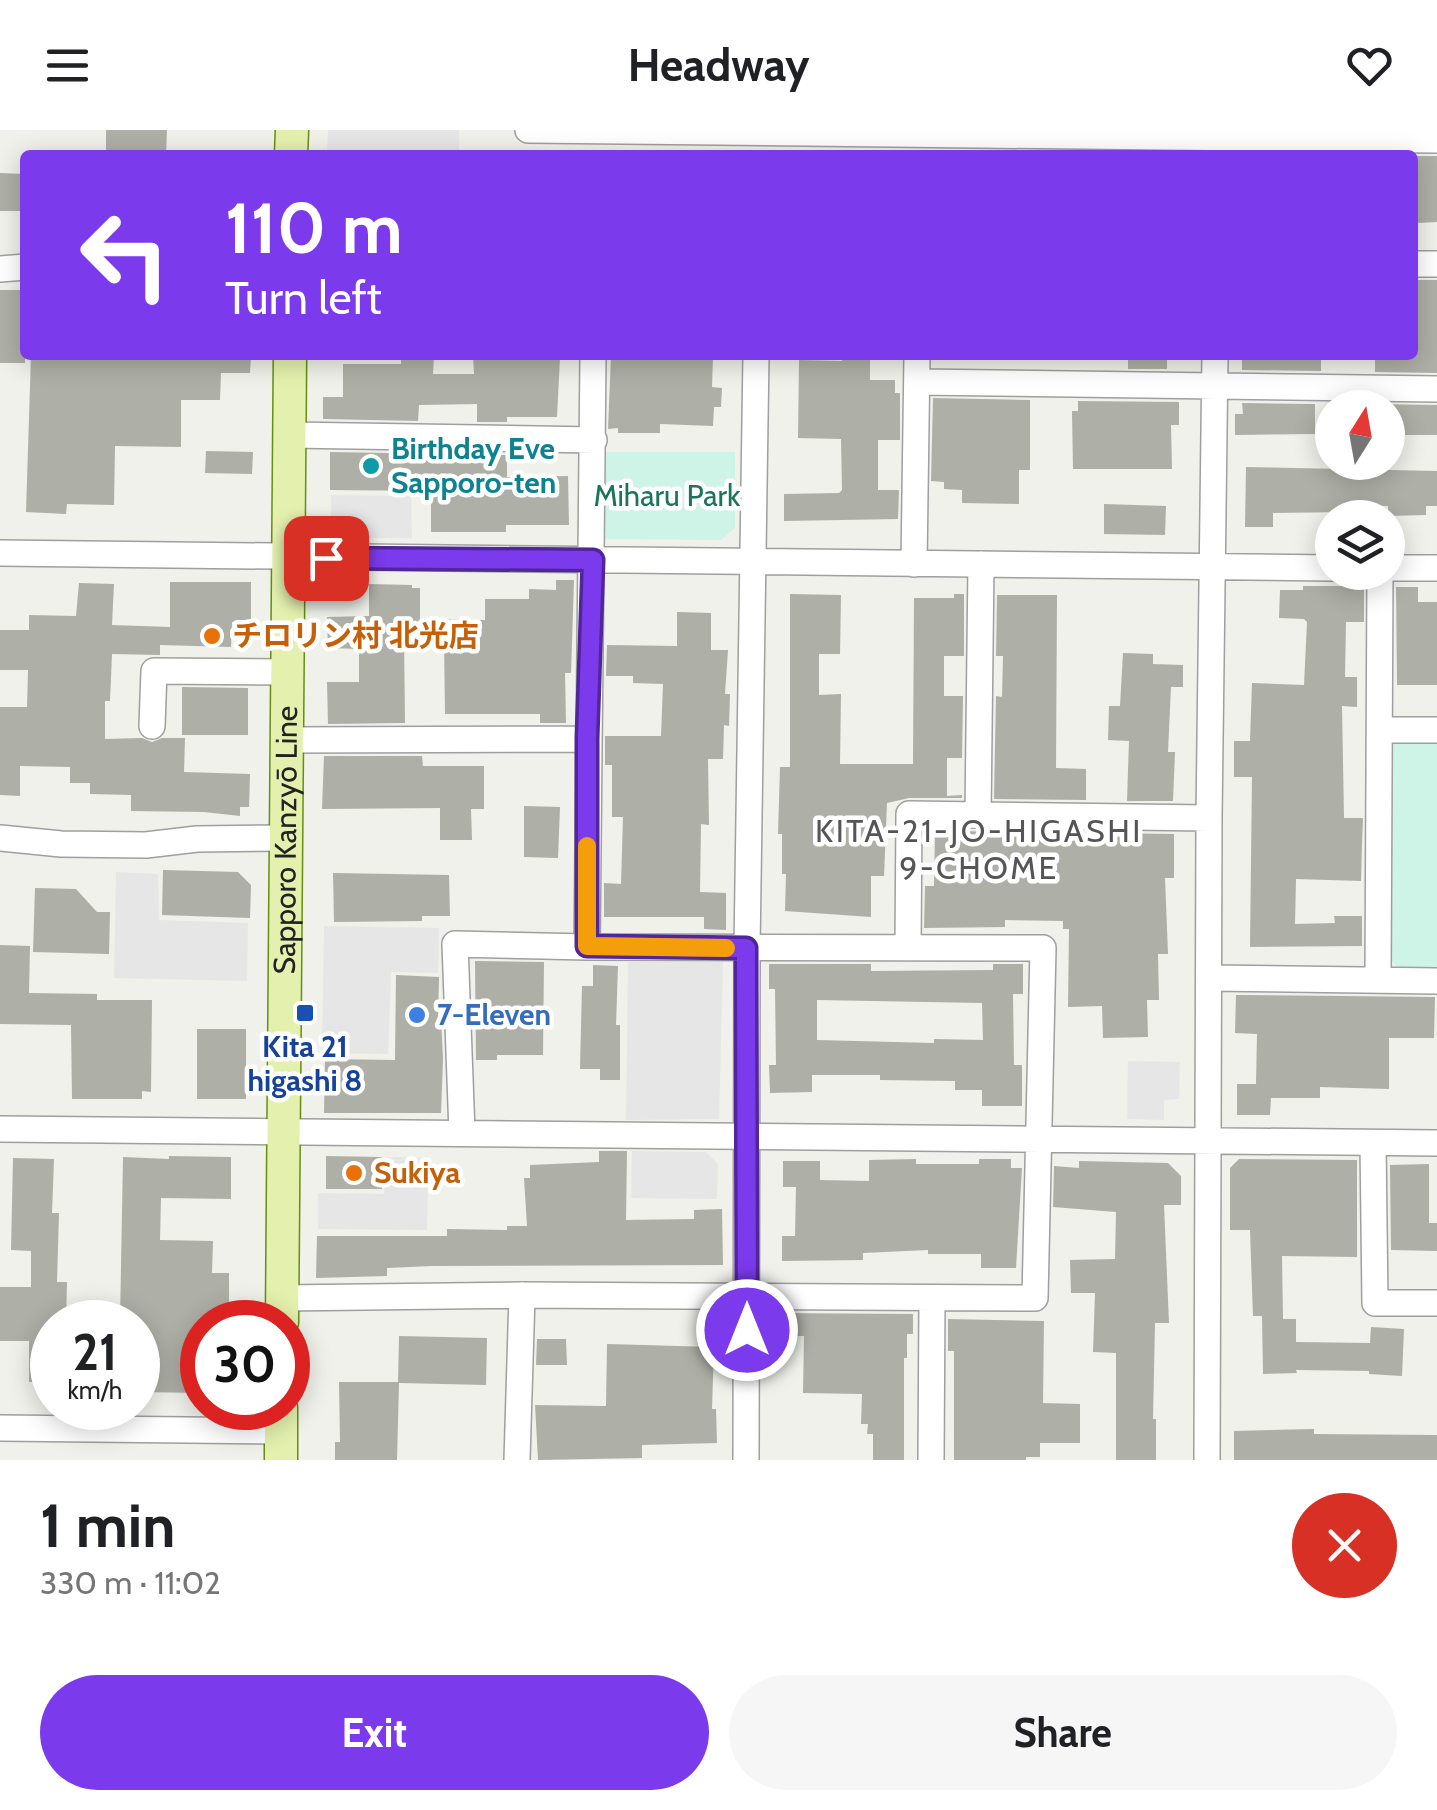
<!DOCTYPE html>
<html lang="en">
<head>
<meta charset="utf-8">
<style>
	:root { --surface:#fff; --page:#f6f6f6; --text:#202124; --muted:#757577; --accent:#7c3aed }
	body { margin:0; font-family:Cabin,"Noto Sans JP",sans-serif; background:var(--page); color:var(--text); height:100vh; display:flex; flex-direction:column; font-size:38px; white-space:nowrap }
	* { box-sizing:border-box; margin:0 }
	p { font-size:32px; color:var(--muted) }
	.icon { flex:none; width:55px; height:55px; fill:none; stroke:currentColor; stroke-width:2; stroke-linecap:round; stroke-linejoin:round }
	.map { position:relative; height:1330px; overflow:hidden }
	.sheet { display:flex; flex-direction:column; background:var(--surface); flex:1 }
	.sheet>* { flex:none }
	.banner { position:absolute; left:20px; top:20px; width:1398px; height:210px; border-radius:10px; box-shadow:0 5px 25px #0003; background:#7c3aed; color:#fff; overflow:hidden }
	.needle { width:65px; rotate:11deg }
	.fabs { position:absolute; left:1315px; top:260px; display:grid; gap:20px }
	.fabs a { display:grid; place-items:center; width:90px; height:90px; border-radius:50%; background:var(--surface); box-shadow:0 5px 25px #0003; font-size:50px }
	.speed { position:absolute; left:30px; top:1170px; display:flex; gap:20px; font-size:50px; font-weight:700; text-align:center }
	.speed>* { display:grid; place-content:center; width:130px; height:130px; border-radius:50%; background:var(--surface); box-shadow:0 5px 25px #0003; line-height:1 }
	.speed small { font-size:25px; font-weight:400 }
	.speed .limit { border:15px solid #d22; background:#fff; color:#111 }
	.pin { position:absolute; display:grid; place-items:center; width:85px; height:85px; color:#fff; margin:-42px; border-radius:20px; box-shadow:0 5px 15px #0006 }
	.me { position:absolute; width:110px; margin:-55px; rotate:0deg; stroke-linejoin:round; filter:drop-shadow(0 0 8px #0008) }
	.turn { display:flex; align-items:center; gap:35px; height:210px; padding:0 40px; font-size:45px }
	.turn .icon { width:130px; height:130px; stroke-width:2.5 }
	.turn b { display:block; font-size:70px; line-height:85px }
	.round { display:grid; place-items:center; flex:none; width:105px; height:105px; border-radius:52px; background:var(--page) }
	.head { display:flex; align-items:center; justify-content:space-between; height:170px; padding:0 40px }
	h1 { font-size:60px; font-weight:800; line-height:75px }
	.cta { display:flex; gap:20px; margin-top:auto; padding:20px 40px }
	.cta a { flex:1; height:115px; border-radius:60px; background:var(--accent); color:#fff; font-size:40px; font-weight:800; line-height:115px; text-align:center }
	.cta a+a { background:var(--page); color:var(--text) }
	header { display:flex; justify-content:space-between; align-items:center; height:130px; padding:0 40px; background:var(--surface); font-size:45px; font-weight:800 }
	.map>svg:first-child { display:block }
</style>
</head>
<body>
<header><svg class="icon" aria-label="menu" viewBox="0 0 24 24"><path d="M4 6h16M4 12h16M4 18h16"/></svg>Headway<svg class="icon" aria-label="heart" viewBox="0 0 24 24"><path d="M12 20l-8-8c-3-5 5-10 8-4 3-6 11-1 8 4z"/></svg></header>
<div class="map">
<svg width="1437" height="1330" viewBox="0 0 1437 1330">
	<rect width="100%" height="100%" fill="#eff1ea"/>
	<!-- park -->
	<path fill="#cef4e8" d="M601 322H735V398L721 410 598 409Z
		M1437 607V838L1397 837 1388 825 1387 612Z"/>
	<!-- parking -->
	<path fill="#e6e6e6" d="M328 0H459V25H327Z
		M331 365 411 366 412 408H344L331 398Z
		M116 742 158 744 159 790 248 793 247 851 114 848Z
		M324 796 439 798 438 843 391 842 388 924 322 923Z
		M628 832H723L719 989 626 990Z
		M1128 931 1180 932 1179 969 1164 970V990L1127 989Z
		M632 1021 706 1022 718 1034 717 1069 631 1068Z
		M386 1027 428 1028 427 1100 318 1099V1063L384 1064Z"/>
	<!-- building -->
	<path fill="#aeafa6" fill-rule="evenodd" d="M106 0H167L166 25 106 20Z
		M1415 26H1437V92L1418 93Z
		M0 43 25 44V81H0Z
		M1418 150H1437V243L1375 242V225H1412V185H1418Z
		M0 160H25V233H0Z
		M31 225H251L250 243H221L220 270H181V317L115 316 114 375 67 374 66 384 26 382Z
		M401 225H434L433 244H474L473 225 560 228 557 287H507V292H477V274L419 275 418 291 323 289V267H343V234H401Z
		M611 225 713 227 712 257 722 258 721 277H714L713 296 660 294V303H618V298L608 299Z
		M842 225H870V250H895V263H900V310H878V360H899L898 389 784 391V364L839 363 842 360 841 309 798 308 799 230 842 231Z
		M1128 225H1167V239H1128Z
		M1242 225H1321V241L1242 240Z
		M933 268 1030 270V340H1019V374L962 373V360L944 359V352L931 351Z
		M1078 271 1179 272V295H1171L1172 339H1073L1072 281H1078Z
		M1242 273 1315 274V304L1235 305V284H1243Z
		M1374 274 1437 275V305H1388V278H1374Z
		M206 321 253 322 252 344 205 343Z
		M330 322 507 325V347L568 346 569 395H506V402H431V361L330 360Z
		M1246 337 1437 341V376H1426V385L1388 386V376L1350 375V382L1273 383V397H1245Z
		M1104 374 1166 376 1165 405 1104 404Z
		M556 450H574L571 543H565L566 593H540V584H445L444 509 404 508 405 593 328 594 327 552H359V519L328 518 327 487 369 486V454L412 455V458H420V489L485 490V469H529V459L556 460Z
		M170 452H251V492H232L231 517 160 515V525L112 524 110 571H105V609L142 608 152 612 162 608H185L184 642 250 644 249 677H240V686L204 682 131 681V665L90 664V653H70V637L20 636V666L0 665V577H27L28 540H0V500H29V485L76 486 79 453 114 454 112 495 170 497Z
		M1303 456H1364V492H1346L1345 547H1357V577L1342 576 1344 688H1363L1362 714 1361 751 1296 749 1295 794 1335 793 1334 786H1362V816L1250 817 1252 647H1234V611H1250L1252 553 1304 555 1307 492 1304 489 1279 488 1280 460H1303Z
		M1396 457H1418V472H1437V555H1397Z
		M790 464 841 465 840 524H819V565L841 564 840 634H913L914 468H954V464H964V526H944V566H963L962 628H947V666L962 665V668H909L887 673 884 746H871V787L785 781 786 744H782V704H778L780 637H790Z
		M997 465H1057L1056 638 1086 639V670L994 669 996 566 1002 567 1003 526H996Z
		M677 482 711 483V520H728L725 564H730L729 596 724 595 723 629H708L709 695 701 694 700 762 726 763V800L704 799V787H604V753L621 754 623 687H612V635H605V606H661L663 554 633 553V546H606L607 515 677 516Z
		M1123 523 1153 524V534L1183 535V557H1171L1168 622H1175L1173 671H1127L1129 611 1108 610 1109 576H1120Z
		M182 557 248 558V605H182Z
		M324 626H422L423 636H484V679H471L472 710H440V678L322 679Z
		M524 676 560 677 558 728 524 727Z
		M935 701 1056 702V708L1101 709V703L1174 704V748H1165L1168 824H1158L1159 870H1147L1148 907 1103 908 1102 876 1068 877 1069 799H1063V791L1005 790V797L924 798 925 756H934Z
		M163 740 238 742 251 755 250 788 162 785Z
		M333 743 449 745 450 786H422V791L334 792Z
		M35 758 76 759 97 782H110L109 824 33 822Z
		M0 815 30 816 29 863 97 864V870H152L151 962 142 961V969H72L71 895 0 894Z
		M475 831 544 832 543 925H497V930H476Z
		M769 834H871V841L993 840V834H1023V864H1013L1014 935H1022V976H982V960H955V951L880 950V945H812V962L770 963 769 935H776L775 859H769ZM817 870 982 873 983 910 934 909V913L817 910Z
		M593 835 618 836 616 895H620V950H600V939H580L582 856H593Z
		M396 845 439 847 438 888H441L443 929 441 983H324L325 929 395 930Z
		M1236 865 1435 867 1434 908H1389V959L1320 957V968H1271L1270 985H1237V954H1256L1257 904 1235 903Z
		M197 899H246V969H197Z
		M599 1021H627L626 1090 694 1089V1080L722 1079 723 1135 432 1136 387 1138V1146L316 1148 317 1106H447V1099L507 1100V1096H527L524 1048H530V1035L599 1032Z
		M169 1026 231 1027V1069L161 1068 160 1110 213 1111 212 1143H229V1192H202V1263L138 1262V1192H120L123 1027 169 1029Z
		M326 1026 382 1027V1059H326Z
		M13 1028 54 1029 52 1083H59L57 1152H67L66 1192H52V1252H29V1211H0V1157H31V1121L11 1120Z
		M916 1029V1034H979V1029H1011V1038H1022L1016 1138H981V1124H928V1120L863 1123V1130L782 1131V1106H795L796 1057H783V1031H820V1050L869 1051V1030Z
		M1239 1029 1357 1030V1127L1282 1126 1283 1189H1296V1212L1370 1213 1371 1197 1404 1199 1402 1246 1369 1244V1241L1296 1240 1297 1243 1263 1244 1262 1186H1253L1250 1100H1230V1038Z
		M1079 1031 1168 1033 1181 1046V1075H1164L1169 1193H1155L1153 1289H1156V1330H1116V1223L1093 1222 1095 1163H1071L1070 1130 1115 1129 1116 1082 1053 1077 1054 1036 1079 1038Z
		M1429 1034V1093H1437V1121L1391 1120 1390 1035Z
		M771 1183 913 1184V1204H907V1228H904V1330H873V1304H867L868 1294H861L862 1264 803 1263 804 1206 771 1207Z
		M948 1189 1044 1191 1043 1273 1080 1274V1313H1040V1327H1026V1330H954V1221H948Z
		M399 1206 487 1208 486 1255 399 1253 397 1330H335V1312H340L339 1252H398Z
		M537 1209H566L567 1235H536Z
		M607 1214 714 1217 712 1279H716L717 1313 642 1315V1328L538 1330 535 1275 606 1276Z
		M1314 1299V1304L1437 1305V1330H1234V1301Z"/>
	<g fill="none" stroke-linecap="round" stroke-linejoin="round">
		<defs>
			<path id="minor" d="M528 0 1437 10
				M1412 134H1437
				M0 139 25 137
				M917 252 1437 259
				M290 305 594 310
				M0 423 1332 438
				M914 434 917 225
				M1388 438H1437
				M152 596 154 541 287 542
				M1380 600H1437
				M287 610 587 609
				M978 685 981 434
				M0 708 61 714 146 715 197 709 286 708
				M908 818 909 684 1209 688
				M1209 848 1437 851
				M1378 850 1380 442
				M0 999 1437 1013
				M462 1003 455 814 587 817
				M1373 1013 1375 1173H1437
				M282 1168 522 1165 1035 1168 1043 818 587 817 593 225
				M0 1298 281 1301
				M517 1330 522 1165
				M746 1330 747 818 756 225
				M931 1330 932 1168
				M1207 1330 1209 688 1215 225"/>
			<g id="major">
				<path d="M291 25 292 0"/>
				<path id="s1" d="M282 1192 290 225"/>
				<path d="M281 1330V1278"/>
			</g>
		</defs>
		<!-- minor casing -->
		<use href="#minor" stroke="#9f9f9f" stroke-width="28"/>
		<!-- major casing -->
		<use href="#major" stroke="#698c14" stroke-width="35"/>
		<!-- minor -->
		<use href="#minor" stroke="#fff" stroke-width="25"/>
		<!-- major -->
		<use href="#major" stroke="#e4f1ae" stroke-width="32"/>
	</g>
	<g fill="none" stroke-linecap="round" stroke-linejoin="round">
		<defs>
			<path id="route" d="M326 428 593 430 587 608V816L746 818 747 1200"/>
		</defs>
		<!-- route casing -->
		<use href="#route" stroke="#51269a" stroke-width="25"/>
		<!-- route -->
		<use href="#route" stroke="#7c3aed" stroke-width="18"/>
		<!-- slow -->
		<path stroke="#f59e0b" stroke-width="18" d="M587 716V816L726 818"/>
	</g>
	<!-- markers -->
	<circle fill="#0f9aa8" stroke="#fff" stroke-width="4" cx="371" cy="336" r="10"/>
	<g fill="#e8710a" stroke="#fff" stroke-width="4">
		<circle cx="212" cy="506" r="10"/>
		<circle cx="354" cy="1043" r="10"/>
	</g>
	<rect fill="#1a4fb4" stroke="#fff" stroke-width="4" x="295" y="873" width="20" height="20" rx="5"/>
	<circle fill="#3f7fe0" stroke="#fff" stroke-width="4" cx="417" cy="885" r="10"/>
	<g text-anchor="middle" stroke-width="9" stroke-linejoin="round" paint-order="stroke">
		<!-- culture labels -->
		<g font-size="30" font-weight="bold" fill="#0d838f" stroke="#fff" text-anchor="start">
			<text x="391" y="329">Birthday Eve<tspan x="391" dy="34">Sapporo-ten</tspan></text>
		</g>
		<!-- park labels -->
		<g font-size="30" fill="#1b755a" stroke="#fff">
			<text x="667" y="376">Miharu Park</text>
		</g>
		<!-- food labels -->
		<g font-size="30" font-weight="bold" fill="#c56008" stroke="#fff" text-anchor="start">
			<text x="232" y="516">チロリン村 北光店</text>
			<text x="374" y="1053">Sukiya</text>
		</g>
		<!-- street labels -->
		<g font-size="30" fill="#222" stroke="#fff">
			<text dy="10" stroke="none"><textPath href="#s1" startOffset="482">Sapporo Kanzyō Line</textPath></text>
		</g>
		<!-- shop labels -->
		<g font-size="30" font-weight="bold" fill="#366cbe" stroke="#fff" text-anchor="start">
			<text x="437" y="895">7-Eleven</text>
		</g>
		<!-- transit labels -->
		<g font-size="30" font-weight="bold" fill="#164399" stroke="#fff">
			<text x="305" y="927">Kita 21<tspan x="305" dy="34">higashi 8</tspan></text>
		</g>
		<!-- neighbourhood labels -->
		<g font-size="32" letter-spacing="2.5" fill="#555" stroke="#fff">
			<text x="979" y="712">KITA-21-JO-HIGASHI<tspan x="979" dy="37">9-CHOME</tspan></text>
		</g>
	</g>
</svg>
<div class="fabs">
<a><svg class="needle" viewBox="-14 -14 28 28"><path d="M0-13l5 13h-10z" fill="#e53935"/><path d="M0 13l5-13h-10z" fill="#757577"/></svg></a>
<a><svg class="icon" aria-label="layers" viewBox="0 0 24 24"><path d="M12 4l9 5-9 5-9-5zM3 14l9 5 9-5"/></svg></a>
</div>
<div class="speed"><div>21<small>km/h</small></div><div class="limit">30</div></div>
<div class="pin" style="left:326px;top:428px;background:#d93025"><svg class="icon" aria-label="arrive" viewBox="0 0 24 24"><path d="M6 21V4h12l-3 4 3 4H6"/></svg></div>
<svg class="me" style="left:747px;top:1200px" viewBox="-20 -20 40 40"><circle r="17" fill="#7c3aed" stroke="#fff" stroke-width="3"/><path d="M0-11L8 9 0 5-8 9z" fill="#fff"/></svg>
<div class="banner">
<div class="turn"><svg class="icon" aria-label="left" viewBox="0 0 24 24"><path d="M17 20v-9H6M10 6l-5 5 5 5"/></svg><div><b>110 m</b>Turn left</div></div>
</div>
</div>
<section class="sheet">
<div class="head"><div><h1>1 min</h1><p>330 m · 11:02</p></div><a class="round" style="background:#d93025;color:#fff"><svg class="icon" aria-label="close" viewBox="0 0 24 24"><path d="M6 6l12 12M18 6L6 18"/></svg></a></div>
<div class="cta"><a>Exit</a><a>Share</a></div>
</section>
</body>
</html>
